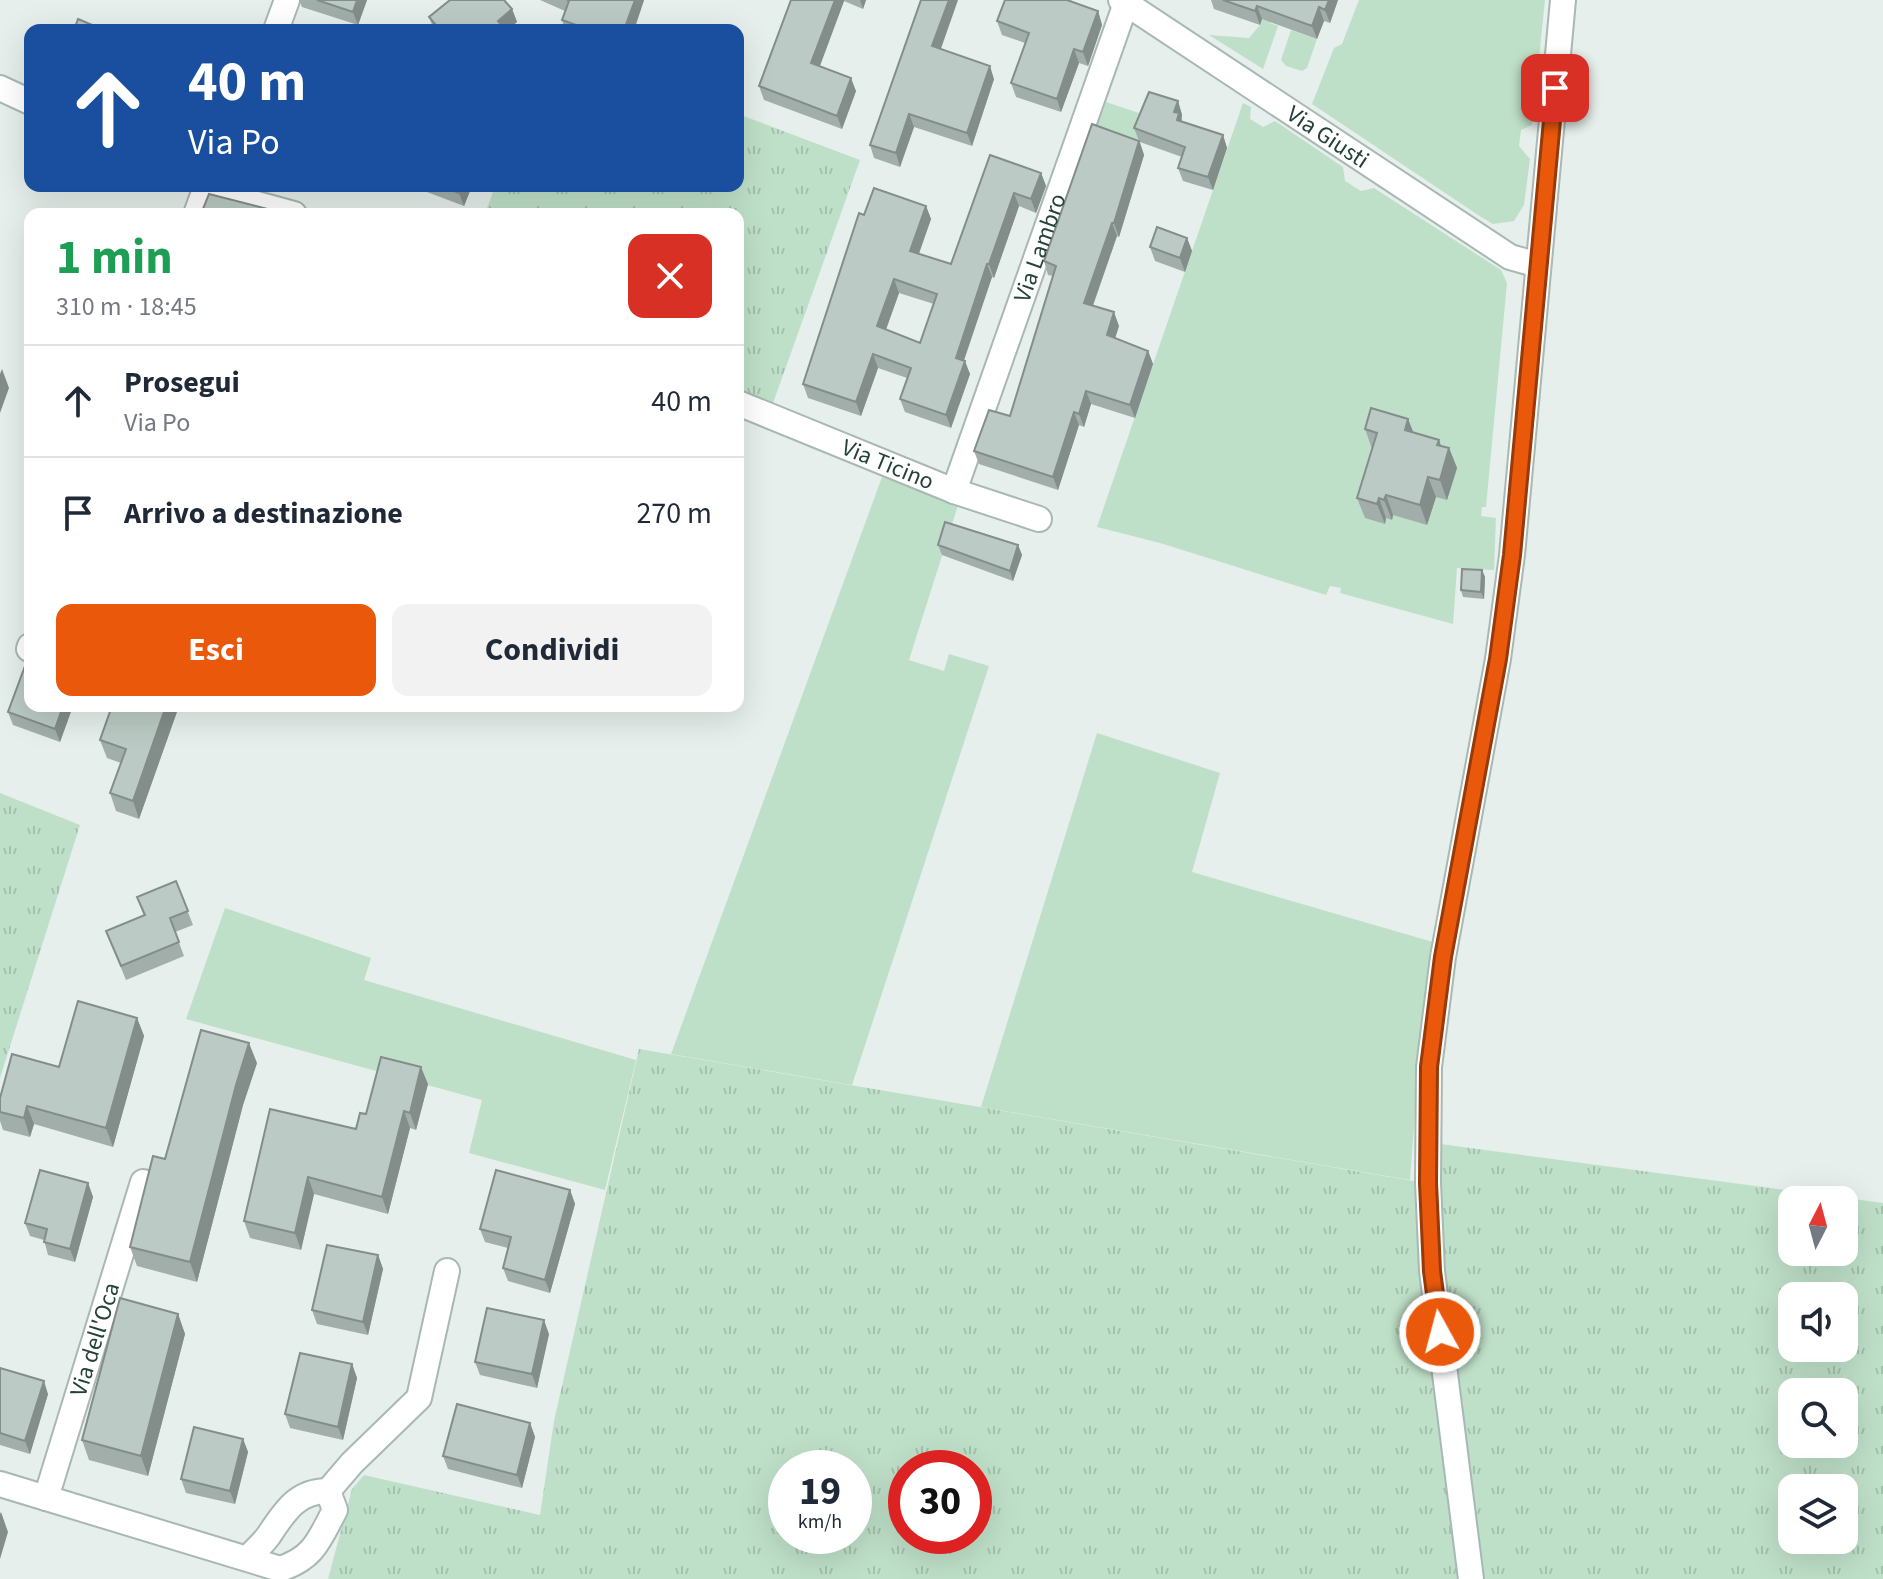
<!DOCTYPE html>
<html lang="it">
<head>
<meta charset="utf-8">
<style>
	:root { --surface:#fff; --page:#f2f2f3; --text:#1f2937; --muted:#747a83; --line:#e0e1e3; --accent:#ea580c }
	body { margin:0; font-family:"Source Sans 3",sans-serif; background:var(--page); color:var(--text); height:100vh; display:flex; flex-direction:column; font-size:30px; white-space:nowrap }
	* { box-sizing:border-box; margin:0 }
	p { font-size:26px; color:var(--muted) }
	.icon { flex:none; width:44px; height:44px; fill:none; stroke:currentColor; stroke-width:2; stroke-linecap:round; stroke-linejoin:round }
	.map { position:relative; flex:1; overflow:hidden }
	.panel { position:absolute; left:24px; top:208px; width:720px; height:504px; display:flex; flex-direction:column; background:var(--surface); border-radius:16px; box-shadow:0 8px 32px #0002 }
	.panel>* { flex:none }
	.top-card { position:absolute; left:24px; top:24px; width:720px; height:168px; border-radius:16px; box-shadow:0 8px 32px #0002; background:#1a4fa0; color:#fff; overflow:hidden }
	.needle { width:52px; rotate:6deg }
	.fabs { position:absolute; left:1778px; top:1186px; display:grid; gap:16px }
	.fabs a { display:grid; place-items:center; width:80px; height:80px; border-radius:16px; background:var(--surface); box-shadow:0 8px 32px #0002; font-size:40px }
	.speed { position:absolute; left:768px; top:1450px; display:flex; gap:16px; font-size:40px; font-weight:700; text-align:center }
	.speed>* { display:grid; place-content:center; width:104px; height:104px; border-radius:50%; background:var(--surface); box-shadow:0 8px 32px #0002; line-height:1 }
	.speed small { font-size:20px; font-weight:400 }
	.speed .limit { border:12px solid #d22; background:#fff; color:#111 }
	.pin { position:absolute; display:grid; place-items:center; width:68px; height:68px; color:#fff; margin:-34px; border-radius:16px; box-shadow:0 4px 12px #0006 }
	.me { position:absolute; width:88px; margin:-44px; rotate:353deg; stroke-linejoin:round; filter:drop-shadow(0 0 6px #0008) }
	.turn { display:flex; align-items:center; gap:28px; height:168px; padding:0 32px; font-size:36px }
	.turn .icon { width:104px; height:104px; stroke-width:2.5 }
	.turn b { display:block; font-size:56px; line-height:68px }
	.round { display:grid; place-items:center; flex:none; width:84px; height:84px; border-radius:16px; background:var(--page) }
	.headline { display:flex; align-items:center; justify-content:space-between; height:136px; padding:0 32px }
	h1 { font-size:48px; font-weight:700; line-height:60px; color:#1e9e55 }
	.button { display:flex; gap:16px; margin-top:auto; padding:16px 32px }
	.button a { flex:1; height:92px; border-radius:16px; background:var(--accent); color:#fff; font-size:32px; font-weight:700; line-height:92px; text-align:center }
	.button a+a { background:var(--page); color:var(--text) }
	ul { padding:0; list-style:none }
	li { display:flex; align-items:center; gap:24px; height:112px; padding:0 32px; border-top:2px solid var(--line) }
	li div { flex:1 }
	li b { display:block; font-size:30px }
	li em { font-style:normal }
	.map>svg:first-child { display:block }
</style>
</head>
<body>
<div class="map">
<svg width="1883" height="1579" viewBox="0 0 1883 1579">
	<defs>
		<pattern id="park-tufts" width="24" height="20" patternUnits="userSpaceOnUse" patternTransform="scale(2)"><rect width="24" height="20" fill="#bfe0c8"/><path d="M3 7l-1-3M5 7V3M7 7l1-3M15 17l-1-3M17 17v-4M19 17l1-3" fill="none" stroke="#a4c1ad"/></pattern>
	</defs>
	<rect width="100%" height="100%" fill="#e6efeb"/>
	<!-- green -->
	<path fill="#bfe0c8" d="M1269 0H1278L1270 23 1278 26 1263 69 1209 35 1249 38 1260 25Z
		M1359 0H1545L1532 125 1521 130 1519 146 1530 159 1524 205 1514 221 1493 224 1481 217 1312 104 1334 48 1342 44Z
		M1291 30 1317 39 1307 68 1302 71 1286 66 1281 60Z
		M1106 102 1148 116 1139 142 1096 127Z
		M1243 103 1251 107 1250 119 1263 127 1275 121 1343 167 1345 181 1361 191 1374 188 1501 270 1507 283 1486 507H1482L1481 516 1496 518 1494 570 1457 568 1453 624 1340 593 1341 588 1330 586 1326 595 1160 543 1097 527Z
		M882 477 959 502 909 660 944 671 949 654 989 666 852 1085 671 1054Z
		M1097 733 1220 773 1192 872 1433 942 1422 1017 1410 1180 981 1107Z
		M225 908 371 958 364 980 636 1060 605 1190 469 1153 482 1100 186 1019Z"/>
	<!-- park -->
	<path fill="url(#park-tufts)" fill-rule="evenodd" d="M738 114 860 160 772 406 738 391V214H485L495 186H738Z
		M0 793 80 825 0 1078Z
		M639 1049 1431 1184 1433 1143 1883 1203V1579H328L352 1489 364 1475 540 1515 554 1421ZM1792 1200H1844V1252H1792ZM1792 1296H1844V1348H1792ZM1792 1392H1844V1444H1792ZM786 1468H854V1536H786ZM906 1468H974V1536H906ZM1792 1488H1844V1540H1792Z"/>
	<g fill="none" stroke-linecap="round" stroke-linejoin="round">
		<defs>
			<g id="street">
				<path id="s1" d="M1121 0 1510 257 1538 265"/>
				<path d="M276 30 287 0"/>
				<path d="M0 88 30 102"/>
				<path d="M203 186 217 193 294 214"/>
				<path d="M196 214 206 187"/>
				<path id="s2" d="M738 403 954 491 1039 519"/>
				<path id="s3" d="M954 491 1126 3"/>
				<path d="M29 649 30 646"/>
				<path d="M0 1484 280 1569C314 1558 319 1540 335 1510L328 1491C297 1491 285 1511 269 1535 263 1544 254 1551 247 1559"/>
				<path d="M328 1491 352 1463 419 1398 447 1271"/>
				<path id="s4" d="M46 1498 143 1182"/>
				<path d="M1471 1579 1432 1271 1428 1183 1429 1067 1443 957 1498 659 1512 555 1563 0"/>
			</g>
		</defs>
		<!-- street casing -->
		<use href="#street" stroke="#a8b8b2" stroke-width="28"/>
		<!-- street -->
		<use href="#street" stroke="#fff" stroke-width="24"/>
	</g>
	<!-- wall -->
	<path fill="#a1aea9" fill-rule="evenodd" d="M299 0H367L358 25 302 7Z
		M540 0H644L634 30H565L562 20 565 11Z
		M791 0H866L863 9 844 1 820 66 856 91 842 129 764 100 759 86Z
		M1211 0H1338L1330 23 1324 21 1317 39 1262 19 1260 25 1214 9Z
		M512 9 517 22 507 30H434L429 17Z
		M1098 11 1102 25 1088 66 1079 63 1061 112 1016 97 1011 83 1025 43 1002 35 997 21Z
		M941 49 994 79 972 146 914 127 900 167 874 158 870 145Z
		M1178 101 1182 115V121L1223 135 1227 148 1213 190 1183 181 1178 168 1182 157 1140 142 1144 155 1119 237 1117 236 1093 306 1119 326 1115 338 1148 351 1153 364 1135 418 1091 404 1084 427 1079 425 1058 490 979 464 974 451 1010 416 1053 276 1048 275 1044 261 1139 141 1134 128Z
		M990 155 1041 173 1046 186 1036 213 1019 206 994 278 992 277 964 361 970 374 951 428 905 412 900 399 907 378 878 368 861 416 808 398 803 384 864 215 926 206 931 219 919 254 951 264ZM899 293 934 304 920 343 886 330Z
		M411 186H472L464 206Z
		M1187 238 1192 251 1185 272 1155 261 1150 247Z
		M1408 419 1413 432 1441 446 1449 448 1457 468 1447 500 1436 497 1427 525 1393 515 1392 520 1386 518 1385 524 1365 518 1357 498 1372 449 1365 429Z
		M938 545H1018L1022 555 1013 581 942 555Z
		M1482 570 1485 577 1484 599 1463 597 1461 590Z
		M73 706 60 742 13 725 8 712Z
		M112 706H179L139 819 116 811 110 793 121 763 107 758 100 740Z
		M176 881 193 925 175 932 184 956 126 980 106 931 144 916 137 897Z
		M137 1018 144 1036 113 1147 34 1124 30 1137 3 1130 0 1121V1098L59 1067Z
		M257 1063 243 1105 197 1282 137 1266 130 1247 165 1159Z
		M428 1084 416 1130 410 1128 388 1214 314 1194 301 1250 250 1238 244 1221 356 1129 366 1114Z
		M88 1183 93 1197 75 1262 48 1255 44 1240 30 1236 25 1223Z
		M570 1190 575 1204 550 1293 508 1281 503 1268 508 1248 485 1242 480 1229Z
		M378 1255 383 1269 368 1335 317 1324 312 1310Z
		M178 1314 185 1334 148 1476 89 1460 82 1440Z
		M549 1334 537 1388 480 1375 475 1362Z
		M352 1364 357 1378 343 1440 290 1428 285 1414Z
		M0 1368 48 1394 30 1454 0 1445Z
		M530 1423 535 1437 522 1488 448 1469 443 1456Z
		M243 1439 248 1452 235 1504 186 1493 181 1479Z"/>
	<!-- shaded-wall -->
	<path fill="#838d89" d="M357 0H367L358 25 353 12Z
		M635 0H644L634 30H624Z
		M835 0H844V1L816 76 811 63Z
		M860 0H866L863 9Z
		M949 0H958L937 60 932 46Z
		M1329 0H1338L1330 23 1325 10Z
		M1257 6 1262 19 1260 25 1255 11Z
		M1319 7 1324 21 1317 39 1312 26Z
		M512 9 517 22 507 30H501L498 21Z
		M1098 11 1102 25 1088 66 1083 52Z
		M1074 49 1079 63 1061 112 1057 99Z
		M990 66 994 79 972 146 967 133Z
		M851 78 856 91 842 129 837 116Z
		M1178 101 1182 115 1181 119 1184 127 1182 133 1174 112Z
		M909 114 914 127 900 167 896 153Z
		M1223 135 1227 148 1213 190 1208 177Z
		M1139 141 1144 155 1119 237 1114 223Z
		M1041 173 1046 186 1036 213 1031 199Z
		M462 186H472L464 206 459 193Z
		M1014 193 1019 206 994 278 989 264Z
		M926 206 931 219 915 264 910 251Z
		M1112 223 1117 236 1089 316 1084 303Z
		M1187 238 1192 251 1185 272 1180 258Z
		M987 264 992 277 960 371 956 358Z
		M894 279 899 293 882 340 877 326Z
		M1114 312 1119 326 1112 348 1107 335Z
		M1148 351 1153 364 1135 418 1130 405Z
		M873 354 878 368 861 416 856 402Z
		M965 361 970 374 951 428 946 415Z
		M2 369 9 388 0 413V374Z
		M1086 391 1091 404 1084 427 1079 414Z
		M1074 412 1079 425 1058 490 1053 477Z
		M1408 419 1416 439 1405 430Z
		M1439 440 1446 460 1449 448 1457 468 1447 500 1440 480 1437 445Z
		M1428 477 1436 497 1427 525 1420 505Z
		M1386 495 1393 515 1392 520 1384 500Z
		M1379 498 1386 518 1385 524 1377 504Z
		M1018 545 1022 555 1013 581 1010 571Z
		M1482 570 1485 577 1484 599 1481 592Z
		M63 706H73L60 742 55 729Z
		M166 706H179L139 819 133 801Z
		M137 1018 144 1036 113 1147 106 1128Z
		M249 1043 257 1063 243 1105 197 1282 190 1262 236 1085Z
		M421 1067 428 1084 416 1130 410 1113Z
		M27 1106 34 1124 30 1137 24 1118Z
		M404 1111 410 1128 388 1214 382 1197Z
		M308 1177 314 1194 301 1250 295 1233Z
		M88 1183 93 1197 75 1262 70 1249Z
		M570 1190 575 1204 550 1293 545 1280Z
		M378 1255 383 1269 368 1335 363 1322Z
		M178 1314 185 1334 148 1476 141 1456Z
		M544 1320 549 1334 537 1388 532 1374Z
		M352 1364 357 1378 343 1440 338 1427Z
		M44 1381 48 1394 30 1454 25 1441Z
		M530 1423 535 1437 522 1488 517 1475Z
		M243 1439 248 1452 235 1504 230 1491Z
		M1 1512 8 1532 0 1559V1514Z"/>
	<!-- building -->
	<path fill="#bbcac4" stroke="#838d89" stroke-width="2" fill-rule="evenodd" d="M317 0H357L353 12Z
		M450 0H504L512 9 498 21 506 30H440L429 17Z
		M567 0H635L624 30H590L562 20 569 1Z
		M791 0H835L811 63 851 78 837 116 759 86Z
		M921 0H949L932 46 990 66 967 133 909 114 896 153 870 145Z
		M1005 0H1067L1098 11 1083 52 1074 49 1057 99 1011 83 1029 33 997 21Z
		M1223 0H1329L1325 10 1319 7 1312 26 1257 6 1255 11Z
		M78 19 104 30H74Z
		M1149 92 1178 101 1174 112 1179 113 1177 120 1223 135 1208 177 1178 168 1185 147 1134 128Z
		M1092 124 1139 141 1114 223H1112L1084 303 1114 312 1107 335 1148 351 1130 405 1086 391 1079 414 1074 412 1053 477 974 451 989 410 1010 416 1056 266 1044 261Z
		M990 155 1041 173 1031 199 1014 193 989 264H987L956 358 965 361 946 415 900 399 911 368 873 354 856 402 803 384 859 213 864 215 874 188 926 206 910 251 951 264ZM894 279 937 294 920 343 877 326Z
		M441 186H462L459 193Z
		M209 194 287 214H201Z
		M1157 227 1187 238 1180 258 1150 247Z
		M1371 408 1408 419 1405 430 1439 440 1437 445 1449 448 1440 480 1428 477 1420 505 1386 495 1384 500 1379 498 1377 504 1357 498 1377 433 1365 429Z
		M945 522 1018 545 1010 571 938 545Z
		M1462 569 1482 570 1481 592 1461 590Z
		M25 666 30 668V706H63L55 729 8 712Z
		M112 706H166L133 801 110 793 126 749 100 740Z
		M176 881 188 911 170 918 179 942 121 966 106 931 145 915 137 897Z
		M78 1001 137 1018 106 1128 27 1106 24 1118 0 1112V1098L12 1054 59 1067Z
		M201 1030 249 1043 236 1085 190 1262 130 1247 153 1156 165 1159Z
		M381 1057 421 1067 410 1113 404 1111 382 1197 308 1177 295 1233 244 1221 270 1109 356 1129 360 1113 366 1114Z
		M40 1170 88 1183 70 1249 44 1242 47 1229 25 1223Z
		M496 1170 570 1190 545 1280 503 1268 511 1237 480 1229Z
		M327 1245 378 1255 363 1322 312 1310Z
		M120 1298 178 1314 141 1456 82 1440Z
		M487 1308 544 1320 532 1374 475 1362Z
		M300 1353 352 1364 338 1427 285 1414Z
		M0 1368 44 1381 25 1441 0 1433Z
		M457 1404 530 1423 517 1475 443 1456Z
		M194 1427 243 1439 230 1491 181 1479Z"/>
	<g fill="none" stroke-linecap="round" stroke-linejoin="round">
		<defs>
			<path id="route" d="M1440 1332 1432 1271 1428 1183 1429 1067 1443 957 1498 659 1512 555 1555 88"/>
		</defs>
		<!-- route casing -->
		<use href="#route" stroke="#983908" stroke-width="20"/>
		<!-- route -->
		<use href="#route" stroke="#ea580c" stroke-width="14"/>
	</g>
	<g text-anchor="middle" stroke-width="6" stroke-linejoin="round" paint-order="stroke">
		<!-- street labels -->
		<g font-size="24" fill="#24423a" stroke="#f7fbf9">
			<text dy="8" stroke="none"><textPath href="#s1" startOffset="248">Via Giusti</textPath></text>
			<text dy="8" stroke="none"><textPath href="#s3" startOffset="258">Via Lambro</textPath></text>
			<text dy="8" stroke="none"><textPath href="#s2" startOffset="162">Via Ticino</textPath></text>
			<text dy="8" stroke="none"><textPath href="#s4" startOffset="166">Via dell'Oca</textPath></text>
		</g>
	</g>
</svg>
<div class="fabs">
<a><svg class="needle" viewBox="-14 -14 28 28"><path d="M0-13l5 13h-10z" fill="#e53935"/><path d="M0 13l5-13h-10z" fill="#747a83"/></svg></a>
<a><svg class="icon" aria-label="sound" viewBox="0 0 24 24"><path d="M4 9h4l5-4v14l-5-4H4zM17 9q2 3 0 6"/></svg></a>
<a><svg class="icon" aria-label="search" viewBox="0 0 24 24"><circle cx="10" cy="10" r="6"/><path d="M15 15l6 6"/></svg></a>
<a><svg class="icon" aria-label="layers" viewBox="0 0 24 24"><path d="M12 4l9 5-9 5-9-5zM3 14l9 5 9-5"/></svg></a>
</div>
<div class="speed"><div>19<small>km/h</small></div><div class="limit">30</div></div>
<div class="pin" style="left:1555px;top:88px;background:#d93025"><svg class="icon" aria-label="arrive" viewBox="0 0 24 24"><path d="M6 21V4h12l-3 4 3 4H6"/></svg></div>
<svg class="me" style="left:1440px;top:1332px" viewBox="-20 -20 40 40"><circle r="17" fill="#ea580c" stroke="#fff" stroke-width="3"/><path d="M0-11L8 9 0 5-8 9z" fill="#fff"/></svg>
<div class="top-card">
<div class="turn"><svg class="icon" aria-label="ahead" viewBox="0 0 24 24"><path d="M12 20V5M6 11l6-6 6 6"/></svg><div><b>40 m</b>Via Po</div></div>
</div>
<section class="panel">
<div class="headline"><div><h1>1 min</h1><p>310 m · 18:45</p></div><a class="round" style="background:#d93025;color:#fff"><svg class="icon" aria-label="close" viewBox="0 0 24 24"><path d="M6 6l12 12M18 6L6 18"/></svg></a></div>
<ul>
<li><svg class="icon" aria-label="ahead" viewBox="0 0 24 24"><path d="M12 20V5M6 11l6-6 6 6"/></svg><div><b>Prosegui</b><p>Via Po</p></div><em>40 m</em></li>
<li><svg class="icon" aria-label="arrive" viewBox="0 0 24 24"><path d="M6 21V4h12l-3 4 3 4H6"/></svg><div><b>Arrivo a destinazione</b></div><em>270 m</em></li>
</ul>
<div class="button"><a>Esci</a><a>Condividi</a></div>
</section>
</div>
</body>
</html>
